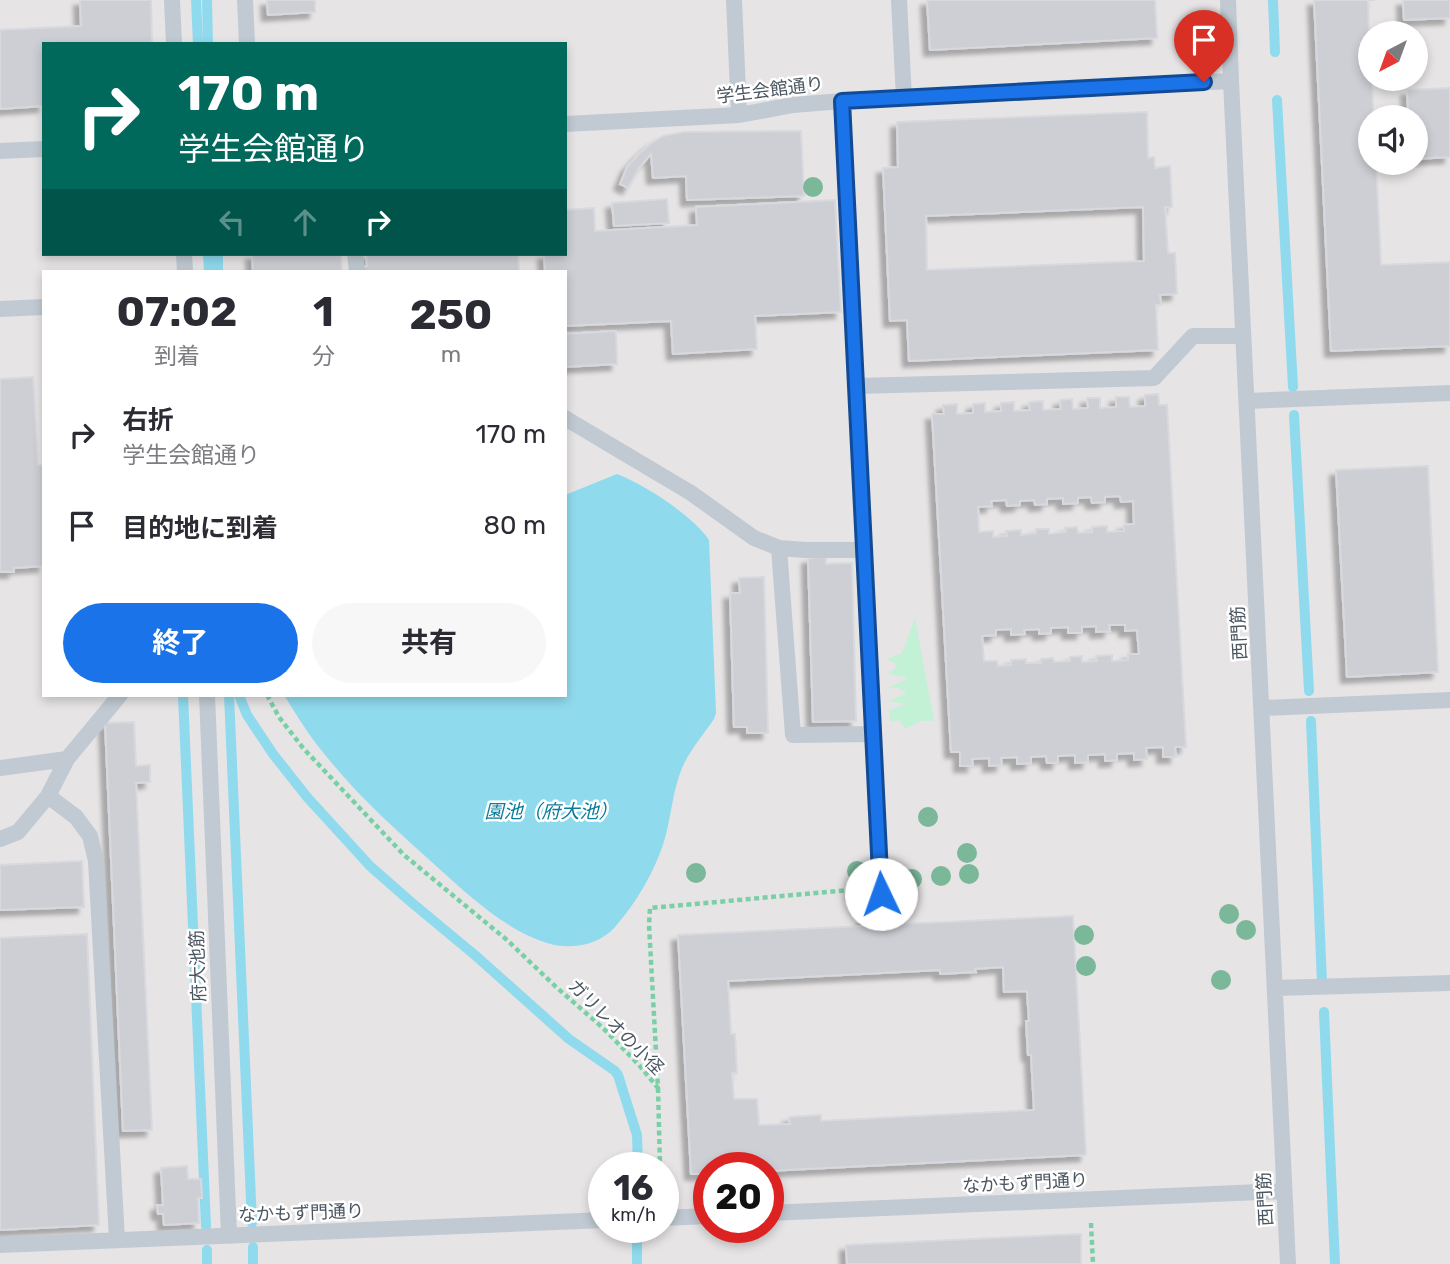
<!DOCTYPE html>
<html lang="ja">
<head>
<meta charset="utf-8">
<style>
	:root { --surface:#fff; --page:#f7f7f7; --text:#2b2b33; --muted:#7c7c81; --accent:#1a73e8 }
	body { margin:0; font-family:Rubik,"Noto Sans JP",sans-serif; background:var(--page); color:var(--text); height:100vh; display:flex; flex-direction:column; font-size:26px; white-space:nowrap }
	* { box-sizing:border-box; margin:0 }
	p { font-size:23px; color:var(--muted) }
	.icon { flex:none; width:38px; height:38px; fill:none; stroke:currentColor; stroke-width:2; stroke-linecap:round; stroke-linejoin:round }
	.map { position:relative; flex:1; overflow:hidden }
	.sheet { position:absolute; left:42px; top:270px; width:525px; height:427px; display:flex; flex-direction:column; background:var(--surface); border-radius:0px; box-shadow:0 4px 10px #0003 }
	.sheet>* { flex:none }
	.top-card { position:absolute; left:42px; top:42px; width:525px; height:214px; border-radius:0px; box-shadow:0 4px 10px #0003; background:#00695c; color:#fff; overflow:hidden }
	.needle { width:46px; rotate:221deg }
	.buttons { position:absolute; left:1358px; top:21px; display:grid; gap:14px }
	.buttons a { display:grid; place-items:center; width:70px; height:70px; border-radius:50%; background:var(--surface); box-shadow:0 4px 10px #0003; font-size:35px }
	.speed { position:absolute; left:588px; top:1152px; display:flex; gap:14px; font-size:35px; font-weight:700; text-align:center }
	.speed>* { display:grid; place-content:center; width:91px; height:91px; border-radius:50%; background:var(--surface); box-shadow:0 4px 10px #0003; line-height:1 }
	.speed small { font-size:18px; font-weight:400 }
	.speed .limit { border:10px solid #d22; background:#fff; color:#111 }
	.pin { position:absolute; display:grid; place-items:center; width:60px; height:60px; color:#fff; margin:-72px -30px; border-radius:50% 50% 50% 0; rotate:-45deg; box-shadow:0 0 7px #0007 }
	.pin .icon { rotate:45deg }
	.me { position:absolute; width:77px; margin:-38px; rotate:357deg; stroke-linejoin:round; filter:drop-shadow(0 0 5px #0008) }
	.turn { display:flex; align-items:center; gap:24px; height:147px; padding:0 21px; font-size:32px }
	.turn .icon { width:91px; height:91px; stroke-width:2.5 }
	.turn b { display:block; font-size:49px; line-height:60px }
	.lanes { display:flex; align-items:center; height:66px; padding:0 21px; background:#0003; justify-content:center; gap:35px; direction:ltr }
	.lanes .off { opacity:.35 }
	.eta { display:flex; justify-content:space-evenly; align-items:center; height:119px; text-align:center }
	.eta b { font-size:42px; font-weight:700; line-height:49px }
	.button { display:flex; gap:14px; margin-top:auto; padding:14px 21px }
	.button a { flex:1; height:80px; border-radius:42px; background:var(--accent); color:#fff; font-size:28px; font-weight:700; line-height:80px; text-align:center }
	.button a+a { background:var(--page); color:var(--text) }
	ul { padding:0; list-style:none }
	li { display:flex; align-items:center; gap:21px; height:91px; padding:0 21px }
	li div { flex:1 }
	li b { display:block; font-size:26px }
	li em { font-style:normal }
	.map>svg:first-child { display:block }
</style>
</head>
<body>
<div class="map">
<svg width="1450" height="1264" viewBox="0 0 1450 1264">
	<defs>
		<filter id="shadow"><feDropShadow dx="-6" dy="6" stdDeviation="2" flood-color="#0004"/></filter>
	</defs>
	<rect width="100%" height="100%" fill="#f5f3f3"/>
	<!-- education -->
	<path fill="#e6e4e5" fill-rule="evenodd" d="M0 0H1450V1264H0ZM1370 33H1416V79H1370ZM44 44H565V254H44ZM1370 117H1416V163H1370ZM44 271H565V695H44ZM604 1167H663V1227H604ZM709 1167H768V1227H709Z"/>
	<!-- green -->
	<path fill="#c3f1d5" d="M915 618 934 721H921L905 729 899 720 891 722 889 710 906 704 888 701 907 693 896 687 887 689 908 678 888 674 898 666 887 659 902 653Z"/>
	<!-- water -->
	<path fill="#90daee" d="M617 474C645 485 692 515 709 540L716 713 714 719C703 735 690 750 682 768 672 792 671 820 663 845 653 874 636 903 615 927 598 946 570 950 547 943 505 930 466 893 435 865 397 831 358 796 326 756 310 737 297 716 284 695H565V495Z"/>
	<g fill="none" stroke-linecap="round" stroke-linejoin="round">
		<!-- stream -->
		<path stroke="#90daee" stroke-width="10" d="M196 0 198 44
			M207 0 208 44
			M1273 0 1275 52
			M1277 100 1293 387
			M208 254 209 271
			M218 254V271
			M1294 415 1309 691
			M183 695 206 1226
			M229 695 252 1223
			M239 695 247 715 273 754 307 797 370 866 411 902 476 956 569 1039 615 1071 618 1075 637 1135 638 1167
			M1311 721 1322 983
			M1324 1012 1335 1264
			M253 1247V1264
			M207 1250V1264
			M637 1264V1233"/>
	</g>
	<!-- building -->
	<path fill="#cdcfd5" stroke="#d7d9de" stroke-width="2" fill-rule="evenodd" filter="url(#shadow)" d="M80 0H151L152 44H44V106L0 109V30L81 26Z
		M267 0H315V12L268 15Z
		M927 0H1155L1157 38 930 50Z
		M1314 0H1375H1368L1370 79H1372L1373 111 1408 109 1407 90 1450 88V157L1416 159V117H1370V163H1376L1381 265 1450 262V346L1331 351Z
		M1403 0H1450V18L1404 20Z
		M1147 112 1148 158 1154 157 1155 168 1170 166 1172 207H1165L1168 253H1175L1177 294 1160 295 1161 305H1156L1158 350 909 361 907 320 890 321 883 168 898 167 897 122ZM1143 207 1144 261 927 270 926 216Z
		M801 131 804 196 687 200 686 176 653 178 651 154 639 168 628 188 620 184 627 167 638 155 650 144 663 136 684 132Z
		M667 199 669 223 614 226 612 203Z
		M835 200 841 312 755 316 757 349 673 354 671 321 565 326V271H545L544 254H565V210L594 208 595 231 697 225 696 207Z
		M252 254H341L342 271H253Z
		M366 254H518L519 271H362L361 266H367Z
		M616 331 617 364 565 367V334Z
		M33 377 38 465H44V566L14 568V572H0V379Z
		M1158 394 1159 405H1167L1186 747H1175L1176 757H1163V747L1146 748 1147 759 1134 760V753L1117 754V760L1105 761V754L1088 755V762L1075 763V755L1058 756V763H1047L1046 756 1031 757V763L1017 764V757L1001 758 1002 765 989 766V758L972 759 973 766H960V752H951L932 414H944L943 405 957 404V414L973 413V404L985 403V412L1001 411V403L1014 402V411L1030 410 1029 402 1043 401V410L1061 409 1060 400 1072 399 1073 409 1088 408 1087 398H1100V408L1116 407V397H1129L1130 407 1145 406V395ZM1120 496 1121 502 1133 501 1134 524 1124 525V531L1107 532V526L1092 527V532L1078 533 1077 527 1065 528 1066 532 1049 534V529H1036V533L1021 535V530L1006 531 1007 536 993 537V531L979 532 978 507 992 506 991 501 1006 500 1007 506 1020 505V501L1034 500 1035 505 1047 504V499L1063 498V504L1078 503V498L1091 497 1092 503 1105 502V497ZM1109 625H1125V631L1137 630 1139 654H1128V660L1112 661V655L1096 656 1097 661 1082 662V656L1070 657V661L1054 662 1053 658 1041 659V663H1026V659L1011 660V665L998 666 997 661H984L982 636 996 635V630L1011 629V635L1025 634 1024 630 1039 629V634L1051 633V628L1068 627V633H1082V627L1096 626V632L1110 631Z
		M1428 466 1438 672 1347 677 1336 470Z
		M826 557V564L852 563 856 721 813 722 808 558Z
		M764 577 768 733H747V727H734L730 593H740L739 578Z
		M134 722 136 766 150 765V782L136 783 152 1130 123 1131 105 723Z
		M82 861 84 907 0 910V865Z
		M1073 916 1086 1155 768 1171V1167H709V1174H691L678 935 862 926V919L904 917V924ZM1003 967 1004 992 1027 991 1029 1021H1026L1028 1055H1031L1034 1110 821 1121V1115L789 1117 790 1124 759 1125 757 1099H734L732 1073H737L735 1034H731L728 981 940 970V974L976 972 975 969Z
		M87 934 99 1225 0 1230V938Z
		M187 1166 188 1179H201L202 1198H198L199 1223 164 1225 163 1214H158L157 1205H163L161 1168Z
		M1081 1234V1264H847L846 1245Z"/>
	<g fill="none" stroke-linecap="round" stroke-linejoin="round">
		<!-- path -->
		<path stroke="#7ad0a6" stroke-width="4.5" stroke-dasharray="5 3.5" stroke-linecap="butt" d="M267 695 279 717 303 748 404 855 507 940 555 986 603 1028 639 1065 658 1088 649 925 650 908 860 889
			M658 1088 660 1167
			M1091 1223 1093 1264"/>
		<!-- lane -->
		<path stroke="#c1cad2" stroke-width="16" d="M172 0 174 44
			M245 0 247 44
			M734 0 739 115
			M899 0 904 98
			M1228 0 1231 81 1288 1264
			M842 101 881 894
			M565 124 739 115 793 105 842 101 1231 81
			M0 151 44 149
			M184 254 185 271
			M355 254 357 271
			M0 309 44 307
			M856 386 1154 378 1193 336H1243
			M1247 401 1450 393
			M565 418 691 493 754 538 779 548
			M865 550H805L779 548 793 735 873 734
			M207 695 229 1236
			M1262 708 1450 700
			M0 768 67 759
			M48 796 76 817 90 836 96 861 117 1240
			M0 839 18 832 48 796 67 759 120 695
			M1275 988 1450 983
			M768 1213 1284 1191
			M663 1218 709 1216
			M0 1245 604 1220"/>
	</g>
	<!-- trees -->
	<g fill="#7bb799">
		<circle cx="813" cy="187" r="10"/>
		<circle cx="928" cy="817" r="10"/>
		<circle cx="967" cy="853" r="10"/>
		<circle cx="857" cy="871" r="10"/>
		<circle cx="696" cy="873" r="10"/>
		<circle cx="969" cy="874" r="10"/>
		<circle cx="941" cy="876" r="10"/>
		<circle cx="912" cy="879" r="10"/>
		<circle cx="1229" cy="914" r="10"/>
		<circle cx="1246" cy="930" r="10"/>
		<circle cx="1084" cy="935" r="10"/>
		<circle cx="1086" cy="966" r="10"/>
		<circle cx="1221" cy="980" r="10"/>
	</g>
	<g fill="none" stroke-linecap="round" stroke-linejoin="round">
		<defs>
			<path id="route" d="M881 894 842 101 1204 82"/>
		</defs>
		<!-- route casing -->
		<use href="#route" stroke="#114b97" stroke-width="18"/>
		<!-- route -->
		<use href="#route" stroke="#1a73e8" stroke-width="12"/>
	</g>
	<g text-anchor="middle" stroke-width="5" stroke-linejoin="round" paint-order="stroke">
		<!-- street labels -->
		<g font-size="18" fill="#4a5661" stroke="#fff">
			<text transform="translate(770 90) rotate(-7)" y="6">学生会館通り</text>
			<text transform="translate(1239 633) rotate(-93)" y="6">西門筋</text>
			<text transform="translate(198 966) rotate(-92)" y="6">府大池筋</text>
			<text transform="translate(616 1027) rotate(45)" y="6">ガリレオの小径</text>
			<text transform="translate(1025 1183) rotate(-3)" y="6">なかもず門通り</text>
			<text transform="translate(1265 1199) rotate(-93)" y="6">西門筋</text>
			<text transform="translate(301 1213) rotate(-2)" y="6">なかもず門通り</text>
		</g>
		<!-- water labels -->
		<g font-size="19" font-style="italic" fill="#0c7c9b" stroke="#fff">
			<text x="551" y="818">園池（府大池）</text>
		</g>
	</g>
</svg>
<div class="buttons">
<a><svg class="needle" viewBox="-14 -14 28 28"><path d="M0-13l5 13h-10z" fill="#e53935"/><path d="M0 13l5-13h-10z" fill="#7c7c81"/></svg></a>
<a><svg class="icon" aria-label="sound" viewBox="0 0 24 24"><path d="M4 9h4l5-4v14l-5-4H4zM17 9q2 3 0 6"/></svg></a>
</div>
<div class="speed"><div>16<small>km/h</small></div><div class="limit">20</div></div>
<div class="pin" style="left:1204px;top:82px;background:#d93025"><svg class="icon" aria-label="arrive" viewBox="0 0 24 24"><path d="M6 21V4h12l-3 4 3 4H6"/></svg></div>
<svg class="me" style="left:881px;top:894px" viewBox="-20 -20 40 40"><circle r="19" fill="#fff"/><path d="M0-13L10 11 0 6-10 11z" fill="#1a73e8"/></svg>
<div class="top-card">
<div class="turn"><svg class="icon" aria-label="right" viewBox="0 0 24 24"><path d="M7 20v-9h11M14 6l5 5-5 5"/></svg><div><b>170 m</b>学生会館通り</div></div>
<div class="lanes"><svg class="icon off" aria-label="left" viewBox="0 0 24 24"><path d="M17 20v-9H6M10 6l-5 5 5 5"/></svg><svg class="icon off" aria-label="ahead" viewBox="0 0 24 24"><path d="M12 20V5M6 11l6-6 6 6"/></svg><svg class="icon" aria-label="right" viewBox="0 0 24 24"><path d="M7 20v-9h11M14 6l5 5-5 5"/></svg></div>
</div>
<section class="sheet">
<div class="eta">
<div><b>07:02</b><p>到着</p></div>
<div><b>1</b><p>分</p></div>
<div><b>250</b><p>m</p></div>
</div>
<ul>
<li><svg class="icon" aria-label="right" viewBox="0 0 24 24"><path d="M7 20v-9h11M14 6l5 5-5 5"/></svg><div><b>右折</b><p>学生会館通り</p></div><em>170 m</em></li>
<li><svg class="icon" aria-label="arrive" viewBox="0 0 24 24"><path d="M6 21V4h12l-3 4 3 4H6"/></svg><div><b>目的地に到着</b></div><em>80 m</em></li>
</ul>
<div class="button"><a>終了</a><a>共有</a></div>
</section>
</div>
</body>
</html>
